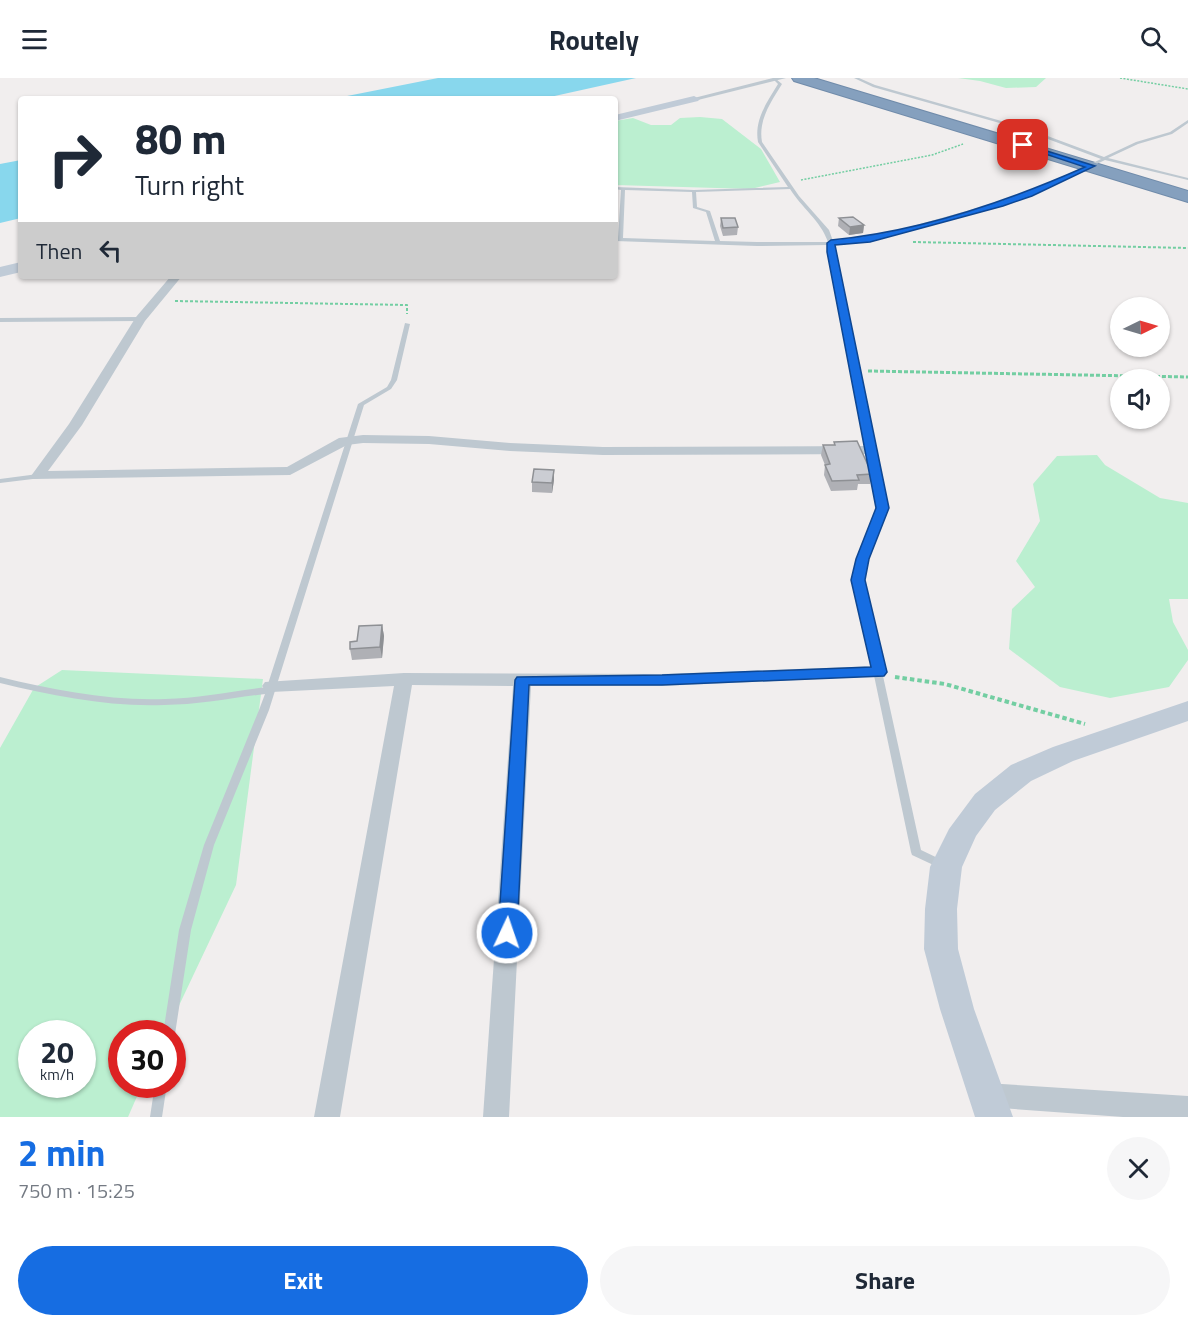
<!DOCTYPE html>
<html lang="en">
<head>
<meta charset="utf-8">
<style>
	:root { --surface:#fff; --page:#f6f6f7; --text:#1f2937; --muted:#747a83; --accent:#166de2 }
	body { margin:0; font-family:"Titillium Web",sans-serif; background:var(--page); color:var(--text); height:100vh; display:flex; flex-direction:column; font-size:22px; white-space:nowrap }
	* { box-sizing:border-box; margin:0 }
	p { font-size:20px; color:var(--muted) }
	.icon { flex:none; width:33px; height:33px; fill:none; stroke:currentColor; stroke-width:2; stroke-linecap:round; stroke-linejoin:round }
	.map { position:relative; height:1039px; overflow:hidden }
	.drawer { display:flex; flex-direction:column; background:var(--surface); flex:1 }
	.drawer>* { flex:none }
	.guide { position:absolute; left:18px; top:18px; width:600px; height:183px; border-radius:6px; box-shadow:0 2px 4px #0004; background:#fff; color:var(--text); overflow:hidden }
	.needle { width:39px; rotate:85deg }
	.fabs { position:absolute; left:1110px; top:219px; display:grid; gap:12px }
	.fabs a { display:grid; place-items:center; width:60px; height:60px; border-radius:50%; background:var(--surface); box-shadow:0 2px 4px #0004; font-size:30px }
	.speed { position:absolute; left:18px; top:942px; display:flex; gap:12px; font-size:30px; font-weight:700; text-align:center }
	.speed>* { display:grid; place-content:center; width:78px; height:78px; border-radius:50%; background:var(--surface); box-shadow:0 2px 4px #0004; line-height:1 }
	.speed small { font-size:15px; font-weight:400 }
	.speed .limit { border:9px solid #d22; background:#fff; color:#111 }
	.pin { position:absolute; display:grid; place-items:center; width:51px; height:51px; color:#fff; margin:-26px; border-radius:12px; box-shadow:0 3px 9px #0006 }
	.me { position:absolute; width:66px; margin:-33px; rotate:3deg; stroke-linejoin:round; filter:drop-shadow(0 0 4px #0008) }
	.turn { display:flex; align-items:center; gap:21px; height:126px; padding:0 18px; font-size:27px }
	.turn .icon { width:78px; height:78px; stroke-width:2.5 }
	.turn b { display:block; font-size:42px; line-height:51px }
	.then { display:flex; align-items:center; height:57px; padding:0 18px; background:#0003; gap:12px; font-size:22px }
	.round { display:grid; place-items:center; flex:none; width:63px; height:63px; border-radius:32px; background:var(--page) }
	.overview { display:flex; align-items:center; justify-content:space-between; height:102px; padding:0 18px }
	h1 { font-size:36px; font-weight:700; line-height:45px; color:var(--accent) }
	.primary-button { display:flex; gap:12px; margin-top:auto; padding:12px 18px }
	.primary-button a { flex:1; height:69px; border-radius:36px; background:var(--accent); color:#fff; font-size:24px; font-weight:700; line-height:69px; text-align:center }
	.primary-button a+a { background:var(--page); color:var(--text) }
	header { display:flex; justify-content:space-between; align-items:center; height:78px; padding:0 18px; background:var(--surface); font-size:27px; font-weight:700 }
	.map>svg:first-child { display:block }
</style>
</head>
<body>
<header><svg class="icon" aria-label="menu" viewBox="0 0 24 24"><path d="M4 6h16M4 12h16M4 18h16"/></svg>Routely<svg class="icon" aria-label="search" viewBox="0 0 24 24"><circle cx="10" cy="10" r="6"/><path d="M15 15l6 6"/></svg></header>
<div class="map">
<svg width="1188" height="1039" viewBox="0 0 1188 1039">
	<rect width="100%" height="100%" fill="#f1eeee"/>
	<!-- green -->
	<path fill="#bbefd0" fill-rule="evenodd" d="M958 0H1046L1036 9 1006 10 980 3Z
		M700 39 722 41 761 71 780 104 751 111 615 107V43L633 40 651 47H671L680 40Z
		M1097 377 1105 387 1160 420 1188 425V521H1169L1173 544 1188 572V582L1169 609 1110 620 1060 609 1009 571 1012 531 1035 509 1016 483 1040 443 1033 406 1057 378Z
		M62 592 263 601 236 807 166 955 122 956V1006L142 1007 128 1039H0V670L34 610ZM32 956H82V1006H32Z"/>
	<!-- water -->
	<path fill="#88d7ed" d="M438 0H636L541 21H332Z
		M21 82V140L0 145V86Z"/>
	<g fill="none" stroke-linecap="round" stroke-linejoin="round">
		<defs>
			<path id="highway" d="M792 0H814L1188 113V124L794 3Z"/>
		</defs>
		<!-- highway casing -->
		<use href="#highway" stroke="#708baa" stroke-width="2"/>
		<!-- path-far3 -->
		<path stroke="#73cea2" stroke-width="1.5" stroke-dasharray="2 1.5" stroke-linecap="butt" d="M1120 0 1188 11
			M801 102 932 77 963 66"/>
		<!-- path-far2 -->
		<path stroke="#73cea2" stroke-width="2" stroke-dasharray="3 2" stroke-linecap="butt" d="M913 164 1188 170
			M175 223 407 227V236"/>
		<!-- path-far1 -->
		<path stroke="#73cea2" stroke-width="3" stroke-dasharray="4 2" stroke-linecap="butt" d="M868 293 1188 299"/>
		<!-- path -->
		<path stroke="#73cea2" stroke-width="4" stroke-dasharray="4.5 3" stroke-linecap="butt" d="M895 599 945 606 1085 646"/>
		<!-- lane -->
		<path fill="#bec8d0" fill-rule="evenodd" d="M854 0H859L875 7 1026 50 1104 79 1136 64 1170 54 1188 42V45L1172 56 1138 66 1108 80 1188 100V102L1105 82 1031 118 870 163 834 166V174L886 430 866 481 862 502 921 772 946 784 947 787 946 790 942 791 912 777 911 774 854 502 858 481 878 430 828 174V167L757 168 615 163V159L618 160 621 112 615 111V109L694 112 788 109 758 64C754 42 767 24 778 6L774 2 776 1 782 6C771 24 758 42 762 64L799 118 829 152 833 163 870 160 1027 116 1101 81 1024 52 873 9ZM790 111C801 129 821 143 828 164H757L720 163 710 133 697 129 696 114ZM625 112 692 114 693 130 706 134 715 163 623 160Z
			M0 240 140 239 143 241 140 243 0 244Z
			M405 245 410 246 397 302 391 311 364 327 269 632 214 767 191 852 175 956 172 960V956H163L179 852 204 767 259 632 265 616C231 620 198 627 164 627 108 629 54 618 0 605V599C54 612 109 623 165 621 199 620 233 613 267 609L358 326 387 309 391 302Z
			M38 396 42 398 41 400 0 405V401Z
			M155 1006H167L162 1039H150Z"/>
		<!-- street -->
		<path fill="#bec8d0" fill-rule="evenodd" d="M773 0H786L694 23 690 21Z
			M171 198H182L145 243 82 347 48 393 287 389 339 360 363 357 429 358 510 365 603 369 871 368 878 372 871 376 603 377 510 373 429 366 363 365 347 367 290 397 33 401 31 398 69 346 136 239Z
			M879 588 885 590 888 594 885 598 662 608H531L509 1039H483L513 608 412 607 340 1039H314L394 608 271 614 265 612 262 608 265 604 404 595 662 596Z
			M986 1005 1188 1018V1039H1123L986 1029 977 1026 973 1017 977 1008Z"/>
		<!-- secondary -->
		<path fill="#c0cbd7" fill-rule="evenodd" d="M694 18 700 21 698 23 615 43V37Z
			M21 184V194L0 199V189Z
			M1188 623V643L1073 683 1031 703 995 732 976 758 962 789 957 831 958 871 974 931 1013 1039H975L940 931 924 871 925 831 930 789 949 751 975 716 1011 687 1053 669Z"/>
		<!-- highway -->
		<use href="#highway" fill="#85a0be" fill-rule="evenodd"/>
	</g>
	<!-- wall -->
	<path fill="#afb0b5" d="M721 140 738 149 737 157 723 158 720 148Z
		M839 140 864 147 863 155 849 157 838 148Z
		M834 364 872 396 870 406H858L857 412 831 413 824 397 825 387 821 377 823 367H834Z
		M554 392V402L552 415 532 414V404Z
		M382 547 384 558 382 580 352 582 350 571 357 563Z"/>
	<!-- shaded-wall -->
	<path fill="#8e9094" d="M864 147 863 155 849 157 850 149Z
		M554 392V402L552 415V405Z
		M382 547 384 558 382 580 380 569Z"/>
	<!-- building -->
	<path fill="#cbcdd3" stroke="#8e9094" stroke-width="1.5" d="M853 139 864 147 850 149 839 140Z
		M721 140H735L738 149 723 150Z
		M857 363 872 396 857 397 859 402 832 403 825 387 830 386 823 367H835L834 364Z
		M534 391 554 392 552 405 532 404Z
		M382 547 380 569 350 571V564L357 563 359 548Z"/>
	<!-- route -->
	<path fill="#166de2" stroke="#0e4793" stroke-width="1.5" d="M1021 65 1095 88 1032 118 1003 128 870 164 835 167 889 430 869 481 865 502 887 594 884 598 662 607H529L517 855 514 861 507 863 501 861 498 855 515 602 517 599 662 597 871 589 851 502 856 481 876 430 827 174V165L831 162C918 154 1006 124 1085 89L1021 68Z"/>
</svg>
<div class="fabs">
<a><svg class="needle" viewBox="-14 -14 28 28"><path d="M0-13l5 13h-10z" fill="#e53935"/><path d="M0 13l5-13h-10z" fill="#747a83"/></svg></a>
<a><svg class="icon" aria-label="sound" viewBox="0 0 24 24"><path d="M4 9h4l5-4v14l-5-4H4zM17 9q2 3 0 6"/></svg></a>
</div>
<div class="speed"><div>20<small>km/h</small></div><div class="limit">30</div></div>
<div class="pin" style="left:1023px;top:67px;background:#d93025"><svg class="icon" aria-label="arrive" viewBox="0 0 24 24"><path d="M6 21V4h12l-3 4 3 4H6"/></svg></div>
<svg class="me" style="left:507px;top:855px" viewBox="-20 -20 40 40"><circle r="17" fill="#166de2" stroke="#fff" stroke-width="3"/><path d="M0-11L8 9 0 5-8 9z" fill="#fff"/></svg>
<div class="guide">
<div class="turn"><svg class="icon" aria-label="right" viewBox="0 0 24 24"><path d="M7 20v-9h11M14 6l5 5-5 5"/></svg><div><b>80 m</b>Turn right</div></div>
<div class="then">Then<svg class="icon" aria-label="left" viewBox="0 0 24 24"><path d="M17 20v-9H6M10 6l-5 5 5 5"/></svg></div>
</div>
</div>
<section class="drawer">
<div class="overview"><div><h1>2 min</h1><p>750 m · 15:25</p></div><a class="round"><svg class="icon" aria-label="close" viewBox="0 0 24 24"><path d="M6 6l12 12M18 6L6 18"/></svg></a></div>
<div class="primary-button"><a>Exit</a><a>Share</a></div>
</section>
</body>
</html>
